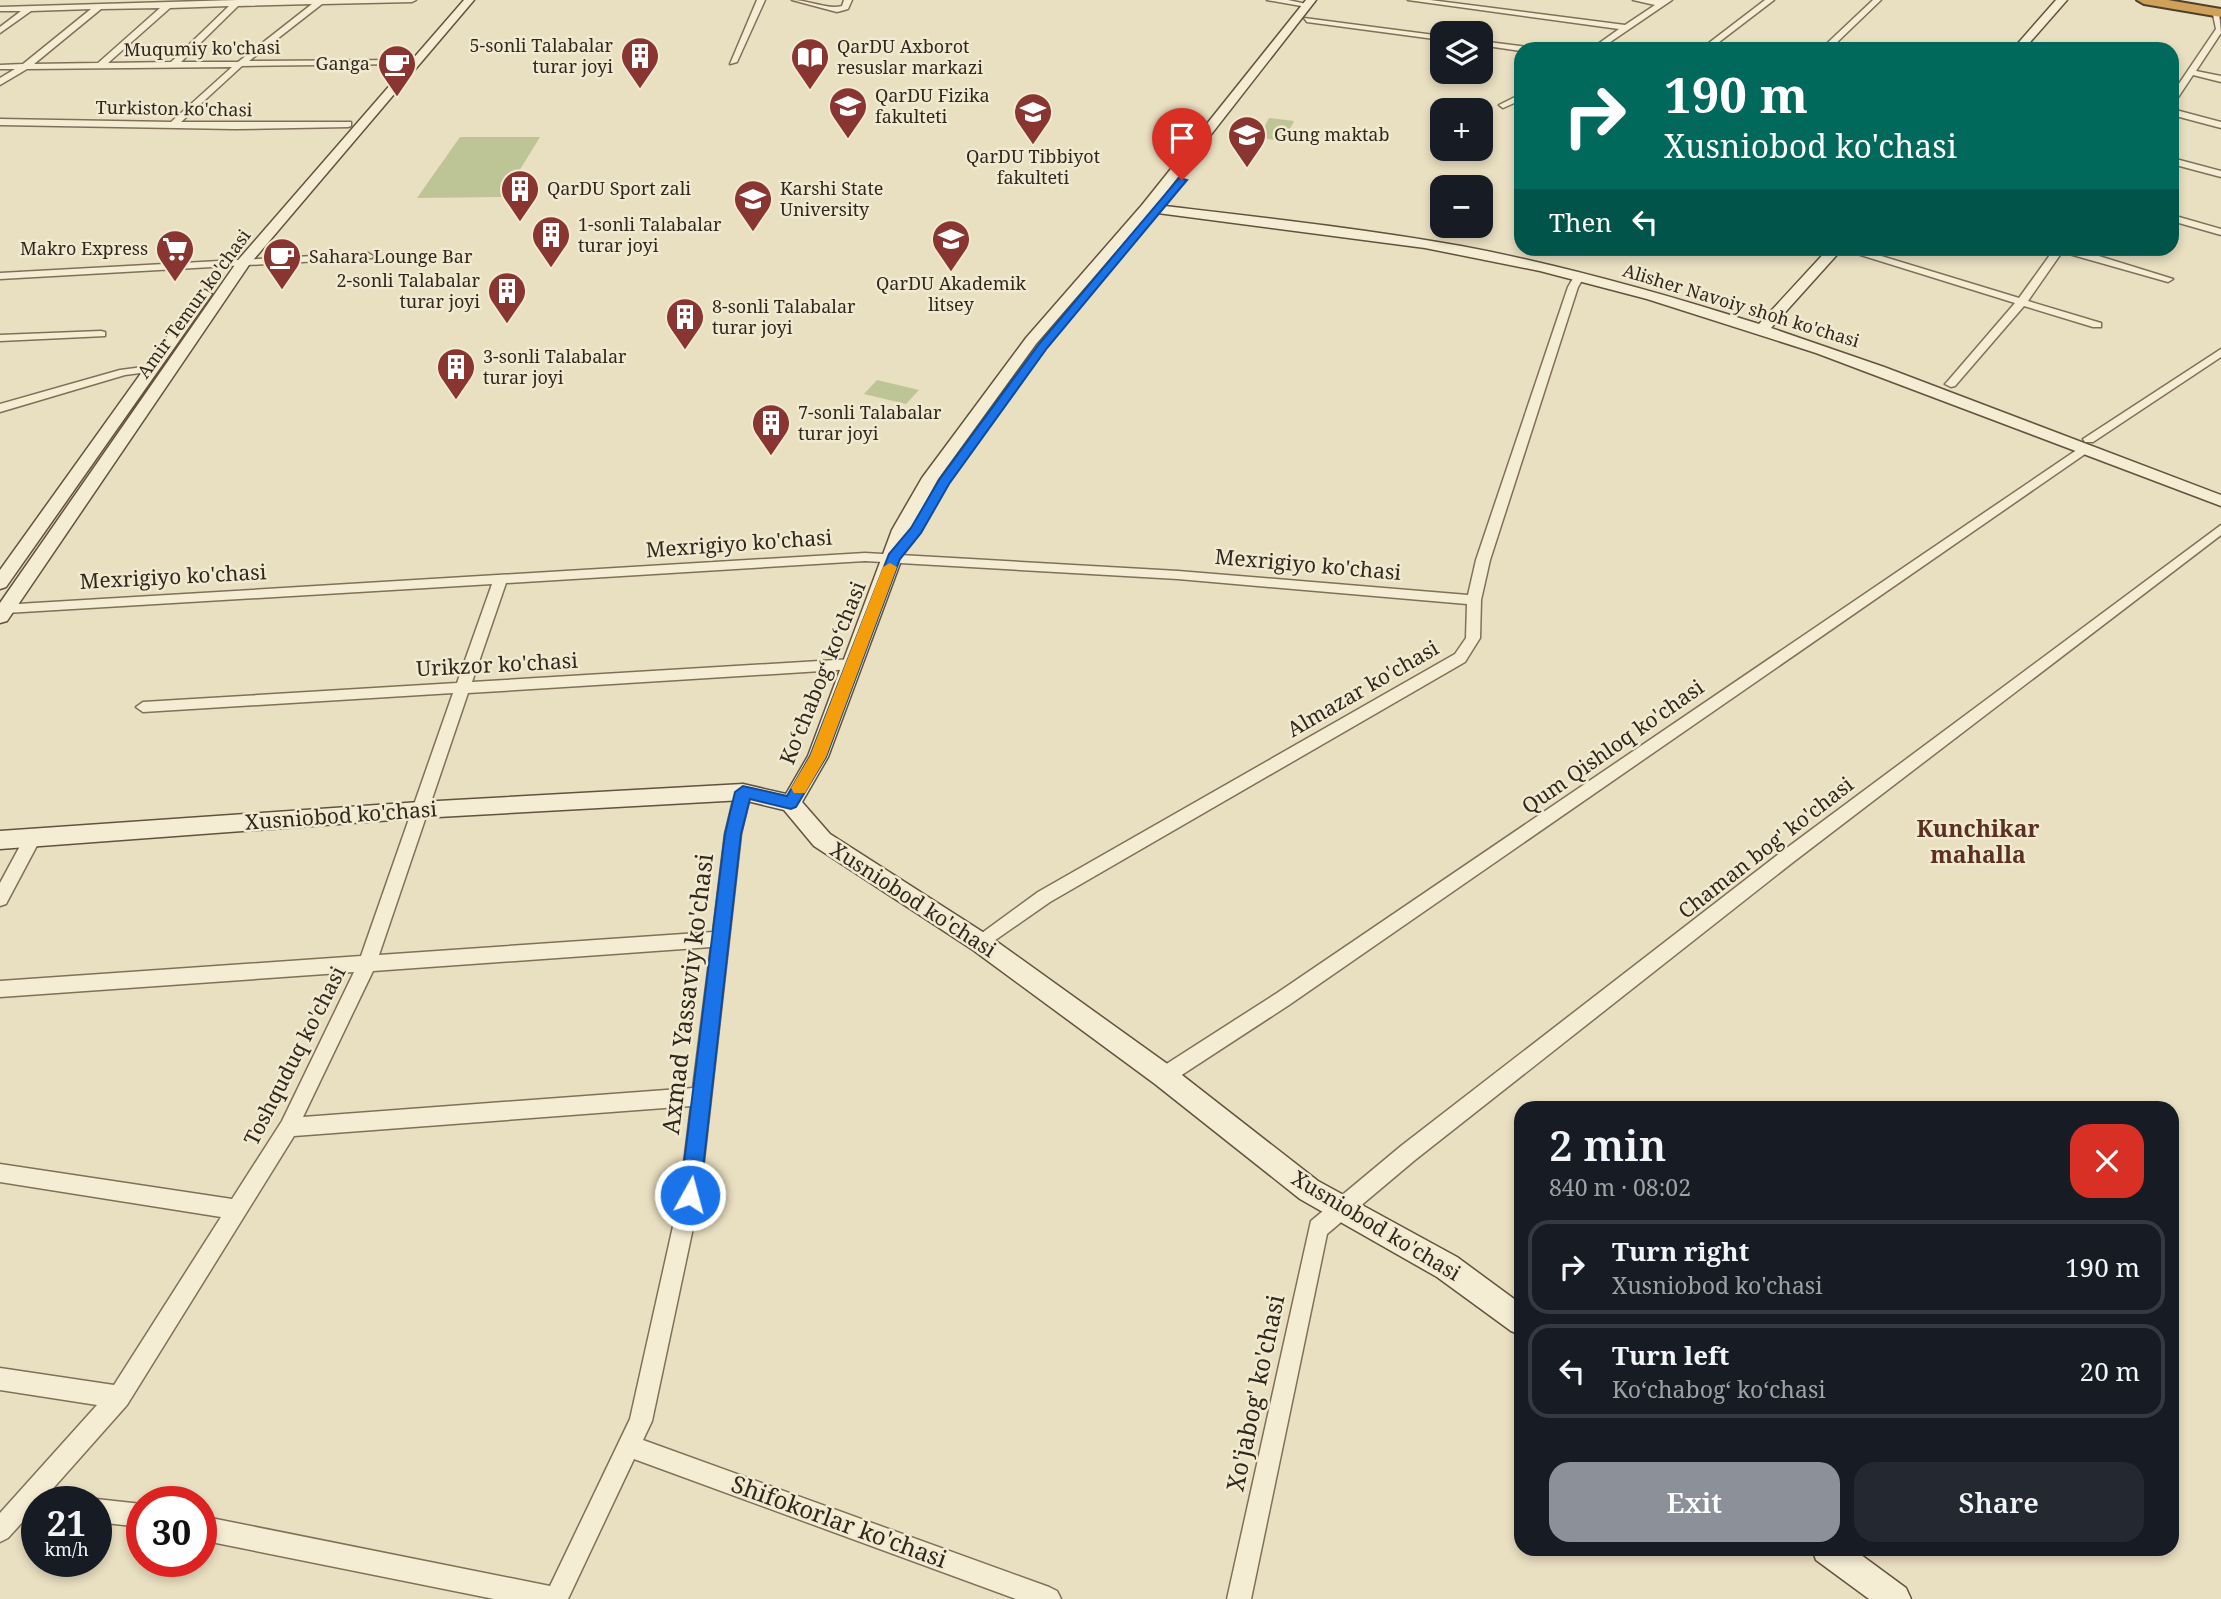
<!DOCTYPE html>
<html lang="en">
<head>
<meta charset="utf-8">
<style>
	:root { --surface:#171b24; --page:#242831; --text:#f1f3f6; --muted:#9ea1a6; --line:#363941; --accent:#8c9099 }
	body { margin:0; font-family:"Noto Serif",serif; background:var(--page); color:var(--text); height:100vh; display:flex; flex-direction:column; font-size:26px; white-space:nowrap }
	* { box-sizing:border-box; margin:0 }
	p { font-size:23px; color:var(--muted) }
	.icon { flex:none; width:38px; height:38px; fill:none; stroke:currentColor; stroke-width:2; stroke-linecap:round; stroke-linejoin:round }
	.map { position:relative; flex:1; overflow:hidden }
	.details { position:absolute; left:1514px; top:1101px; width:665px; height:455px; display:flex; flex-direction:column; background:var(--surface); border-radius:21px; box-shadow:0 4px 10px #0003 }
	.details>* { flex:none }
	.top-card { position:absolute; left:1514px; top:42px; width:665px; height:214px; border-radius:21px; box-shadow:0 4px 10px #0003; background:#00695c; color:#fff; overflow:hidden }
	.buttons { position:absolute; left:1430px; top:21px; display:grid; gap:14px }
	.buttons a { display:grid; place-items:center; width:63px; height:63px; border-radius:14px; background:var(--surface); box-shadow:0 4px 10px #0003; font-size:35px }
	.speed { position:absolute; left:21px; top:1486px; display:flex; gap:14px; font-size:35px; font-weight:700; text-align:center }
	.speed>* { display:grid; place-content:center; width:91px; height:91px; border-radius:50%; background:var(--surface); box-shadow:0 4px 10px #0003; line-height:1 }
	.speed small { font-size:18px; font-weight:400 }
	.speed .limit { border:10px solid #d22; background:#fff; color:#111 }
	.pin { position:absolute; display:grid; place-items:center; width:60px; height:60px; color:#fff; margin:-72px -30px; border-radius:50% 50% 50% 0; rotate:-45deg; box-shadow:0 0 7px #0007 }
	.pin .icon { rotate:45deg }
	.me { position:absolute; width:77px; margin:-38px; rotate:7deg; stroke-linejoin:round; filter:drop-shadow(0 0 5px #0008) }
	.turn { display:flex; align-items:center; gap:24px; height:147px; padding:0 35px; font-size:32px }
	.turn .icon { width:91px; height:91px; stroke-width:2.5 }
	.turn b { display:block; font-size:49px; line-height:60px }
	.then { display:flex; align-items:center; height:66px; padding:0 35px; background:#0003; gap:14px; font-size:26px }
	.round { display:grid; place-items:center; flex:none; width:74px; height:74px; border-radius:21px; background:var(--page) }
	.headline { display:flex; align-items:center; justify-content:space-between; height:119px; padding:0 35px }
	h1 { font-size:42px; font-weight:600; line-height:52px }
	.button { display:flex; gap:14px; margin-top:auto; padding:14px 35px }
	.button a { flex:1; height:80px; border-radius:21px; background:var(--accent); color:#fff; font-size:28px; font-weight:600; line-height:80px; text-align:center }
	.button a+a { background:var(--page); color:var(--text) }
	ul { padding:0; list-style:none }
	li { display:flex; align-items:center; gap:21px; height:94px; margin:0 14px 10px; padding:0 21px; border:4px solid var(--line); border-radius:21px }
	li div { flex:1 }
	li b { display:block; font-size:26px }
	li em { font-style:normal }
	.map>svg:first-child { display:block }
</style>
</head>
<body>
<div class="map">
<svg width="2221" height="1599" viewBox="0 0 2221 1599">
	<rect width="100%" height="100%" fill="#e9dfc1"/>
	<!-- green -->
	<path fill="#bdc596" d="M1269 118 1294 121 1284 141 1259 138Z
		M460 137H540L503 197 417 198Z
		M877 380 919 390 906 404 864 394Z"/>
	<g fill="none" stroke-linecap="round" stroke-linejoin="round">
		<defs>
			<path id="street" d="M237 0H416L412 2 322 4 249 61 405 60 409 62 405 64 242 66 181 122H351V126L348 127 235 129 0 125V119L171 122 232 67 27 69 0 85V78L15 69H0V65L23 64 91 9 31 11 0 33V27L21 11H0V7ZM312 4 238 62H181L238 6ZM229 6 171 62 108 63 170 8ZM160 8 98 63 34 64 101 9Z
				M757 0H765L737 62 730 64Z
				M792 0C808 0 828 10 842 6L844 0H852L848 9 837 12Z
				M1267 0H1288L1311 5 1307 7Z
				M1408 0H1430L1625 25 1655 5 1633 0H1672L1600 49H1591L1619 29Z
				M1765 0H1774L1710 49H1701Z
				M1873 0H1881L1830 49H1821Z
				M2212 10 2219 12 2221 33 2196 71 2221 76V82L2193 75 2175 102 2172 103V94L2216 29Z
				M1304 18 1442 36V40L1307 22Z
				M1480 41 1527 47 1531 49 1521 51 1480 45Z
				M1521 94V100L1503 108 1499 105Z
				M2172 109 2221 122V128L2172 115Z
				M2172 158 2221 171V177L2172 164Z
				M2172 215 2221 229V235L2172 221Z
				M1838 248H1855L2019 298 2055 248H2073L2173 279 2168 282 2062 252 2028 301 2101 323V327H2093L2024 306 1955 386 1951 387 1945 384 1947 382 2015 303Z
				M368 253 373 256 372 258 0 279V273Z
				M1575 275 1584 277 1578 287 1490 560 1481 600 1480 638 1465 662 1050 902 981 950 975 948 972 943 975 938 1038 892 1455 654 1466 638 1467 604 1178 579 865 561 506 583 472 682 853 659 860 664 853 669 468 693 379 955 713 932 725 834 735 792 737 788H749L751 792 741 834 700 1195 652 1421 643 1440 1049 1587 1057 1591 1061 1599H1016L634 1459 568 1599H494L201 1540V1516L550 1586 630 1419 680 1195 691 1106 294 1136 127 1405 41 1502H37V1506L8 1538 0 1542V1513L97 1405 0 1390V1368L114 1385 221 1217 0 1182V1164L232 1199 282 1121 354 972 0 997V981L361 956 453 693 143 712 136 707 143 702 457 683 492 584 6 613 1 611V605L865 553 1178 571 1468 595 1476 560 1568 287ZM711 947 693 1088 303 1117 373 971Z
				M101 331 105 332V336L0 341V335Z
				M2221 349V357L2093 442H2085L2083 439Z
				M151 366 157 369 155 371 125 375 0 412V404L120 370Z
				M2084 445 2090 449 2088 452 1289 1005 1171 1082 1164 1084 1157 1082 1155 1076 1157 1070 1277 993Z
				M2221 525V535L1792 863 1415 1160 1327 1234 1251 1599H1227L1311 1221 1401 1146 1780 853Z
				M33 832 39 833 41 838 6 904 0 906V883L27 833Z
				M96 1499 142 1504V1527L96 1522V1502H89Z"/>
			<path id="secondary" d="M464 0H474L249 265 7 621 0 623V603L239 259Z
				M1306 0H1316L1156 205C1258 217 1360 228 1461 246 1562 265 1661 293 1759 324L1829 248H1843L1771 328 1884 367 2221 495V506L1816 353 1647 299 1540 271 1425 248 1150 212 1036 344 938 479 910 530 902 558 828 757 802 802 830 834 989 936 1173 1068 1318 1181 1457 1257 1521 1304V1335L1511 1331 1437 1277 1300 1199 1155 1084 973 950 814 846 784 810 743 800 420 818 0 849V831L420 802 743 784 786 794 808 756 892 530 922 478 1026 338 1142 205Z
				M2056 0H2067L2024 49H2013Z
				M205 290 212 294 6 587 0 589V570L200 291Z
				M1812 1549H1853L1906 1588 1911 1599H1869L1816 1560Z"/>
			<path id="highway" d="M2137 0H2168L2221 9V17L2144 4Z"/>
		</defs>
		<!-- street casing -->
		<use href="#street" stroke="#80705a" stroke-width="3"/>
		<!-- secondary casing -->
		<use href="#secondary" stroke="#62523e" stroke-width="3"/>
		<!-- highway casing -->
		<use href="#highway" stroke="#4e3f2f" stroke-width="4"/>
		<!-- street -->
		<use href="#street" fill="#f4ecd3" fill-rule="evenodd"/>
		<!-- secondary -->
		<use href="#secondary" fill="#f4ecd3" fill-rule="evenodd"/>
		<!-- highway -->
		<use href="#highway" fill="#d0a259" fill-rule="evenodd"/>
	</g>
	<!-- route -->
	<path fill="#1a73e8" stroke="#114b97" stroke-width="2" d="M1179 178 1187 180 1047 348 949 484 921 533 900 559 826 757 796 807 791 809 750 799 741 834 700 1195 697 1201 690 1204 683 1201 680 1195 725 834 735 792 743 786 787 796 810 756 889 554 911 528 939 480 1039 344Z"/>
	<!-- slow -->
	<path fill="#f59e0b" d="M890 563 897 567 826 757 805 793H794L791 788 810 756 883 567Z"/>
	<!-- icons -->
	<defs>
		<symbol id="building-pin" viewBox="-11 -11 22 30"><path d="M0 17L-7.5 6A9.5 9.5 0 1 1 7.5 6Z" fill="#893531" stroke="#f1e9d0"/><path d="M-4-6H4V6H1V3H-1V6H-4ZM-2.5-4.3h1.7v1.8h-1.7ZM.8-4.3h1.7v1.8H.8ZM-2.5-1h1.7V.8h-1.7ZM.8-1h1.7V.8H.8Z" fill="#fff"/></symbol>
		<symbol id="library-pin" viewBox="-11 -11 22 30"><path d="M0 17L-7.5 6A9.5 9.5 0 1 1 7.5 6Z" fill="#893531" stroke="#f1e9d0"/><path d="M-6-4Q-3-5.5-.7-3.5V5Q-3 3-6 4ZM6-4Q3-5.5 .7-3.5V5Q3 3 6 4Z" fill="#fff"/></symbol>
		<symbol id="cafe-pin" viewBox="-11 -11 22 30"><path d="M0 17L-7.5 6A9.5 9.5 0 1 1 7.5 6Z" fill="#893531" stroke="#f1e9d0"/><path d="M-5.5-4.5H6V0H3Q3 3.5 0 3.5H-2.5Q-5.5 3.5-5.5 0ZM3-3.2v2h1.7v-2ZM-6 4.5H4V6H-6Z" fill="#fff"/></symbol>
		<symbol id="university-pin" viewBox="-11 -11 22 30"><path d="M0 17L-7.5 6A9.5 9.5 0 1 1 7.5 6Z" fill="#893531" stroke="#f1e9d0"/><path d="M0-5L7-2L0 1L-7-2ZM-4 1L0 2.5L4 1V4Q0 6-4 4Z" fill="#fff"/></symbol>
		<symbol id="school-pin" viewBox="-11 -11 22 30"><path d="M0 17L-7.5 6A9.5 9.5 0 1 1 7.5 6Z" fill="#893531" stroke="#f1e9d0"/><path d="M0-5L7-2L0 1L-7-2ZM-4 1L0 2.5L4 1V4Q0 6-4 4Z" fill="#fff"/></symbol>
		<symbol id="supermarket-pin" viewBox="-11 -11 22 30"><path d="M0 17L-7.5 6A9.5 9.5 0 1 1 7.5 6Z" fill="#893531" stroke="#f1e9d0"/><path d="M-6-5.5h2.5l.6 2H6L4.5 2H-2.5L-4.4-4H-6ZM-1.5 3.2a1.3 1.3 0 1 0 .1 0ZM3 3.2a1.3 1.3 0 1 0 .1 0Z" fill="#fff"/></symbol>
	</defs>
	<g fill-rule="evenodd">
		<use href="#building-pin" x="618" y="34" width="44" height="60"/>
		<use href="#library-pin" x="788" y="35" width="44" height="60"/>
		<use href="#cafe-pin" x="375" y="42" width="44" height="60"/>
		<use href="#university-pin" x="826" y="84" width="44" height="60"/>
		<use href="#university-pin" x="1011" y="90" width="44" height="60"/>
		<use href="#school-pin" x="1225" y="113" width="44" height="60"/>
		<use href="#building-pin" x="498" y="167" width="44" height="60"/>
		<use href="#university-pin" x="731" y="177" width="44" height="60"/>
		<use href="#building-pin" x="529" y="213" width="44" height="60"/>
		<use href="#school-pin" x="929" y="217" width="44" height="60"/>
		<use href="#supermarket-pin" x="153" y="227" width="44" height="60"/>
		<use href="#cafe-pin" x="260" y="235" width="44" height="60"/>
		<use href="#building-pin" x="485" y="269" width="44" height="60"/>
		<use href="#building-pin" x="663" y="295" width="44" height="60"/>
		<use href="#building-pin" x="434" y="345" width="44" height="60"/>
		<use href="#building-pin" x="749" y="401" width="44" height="60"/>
	</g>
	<g text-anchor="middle" stroke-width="5" stroke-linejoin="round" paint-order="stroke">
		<!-- far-poi labels -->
		<g font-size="18" fill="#31281d" stroke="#f1e9d0" text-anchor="start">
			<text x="613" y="52" text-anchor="end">5-sonli Talabalar<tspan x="613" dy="21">turar joyi</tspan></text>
			<text x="837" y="53">QarDU Axborot<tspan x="837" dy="21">resuslar markazi</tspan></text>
			<text x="370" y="70" text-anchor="end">Ganga</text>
			<text x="875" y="102">QarDU Fizika<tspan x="875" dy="21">fakulteti</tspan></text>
			<text x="1274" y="141">Gung maktab</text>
			<text x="1033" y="163" text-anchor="middle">QarDU Tibbiyot<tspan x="1033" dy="21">fakulteti</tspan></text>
			<text x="547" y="195">QarDU Sport zali</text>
			<text x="780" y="195">Karshi State<tspan x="780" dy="21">University</tspan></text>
			<text x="578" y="231">1-sonli Talabalar<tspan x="578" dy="21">turar joyi</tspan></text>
			<text x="148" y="255" text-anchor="end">Makro Express</text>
			<text x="309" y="263">Sahara Lounge Bar</text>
			<text x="480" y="287" text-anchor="end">2-sonli Talabalar<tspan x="480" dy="21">turar joyi</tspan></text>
			<text x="951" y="290" text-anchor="middle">QarDU Akademik<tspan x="951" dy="21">litsey</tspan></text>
			<text x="712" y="313">8-sonli Talabalar<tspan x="712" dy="21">turar joyi</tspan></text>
			<text x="483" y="363">3-sonli Talabalar<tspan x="483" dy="21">turar joyi</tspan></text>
			<text x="798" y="419">7-sonli Talabalar<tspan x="798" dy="21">turar joyi</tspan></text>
		</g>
		<!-- far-street labels -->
		<g font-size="18" fill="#31281d" stroke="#f1e9d0">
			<text transform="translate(202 49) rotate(-1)" y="6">Muqumiy ko'chasi</text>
			<text transform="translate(174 109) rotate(1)" y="6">Turkiston ko'chasi</text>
			<text transform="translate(194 304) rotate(-54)" y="6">Amir Temur ko'chasi</text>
			<text transform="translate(1741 306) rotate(17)" y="6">Alisher Navoiy shoh ko'chasi</text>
		</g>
		<!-- street labels -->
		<g font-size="21" fill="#31281d" stroke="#f1e9d0">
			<text transform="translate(739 544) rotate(-4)" y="7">Mexrigiyo ko'chasi</text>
			<text transform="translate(1308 565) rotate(5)" y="7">Mexrigiyo ko'chasi</text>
			<text transform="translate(173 577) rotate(-3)" y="7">Mexrigiyo ko'chasi</text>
			<text transform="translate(497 665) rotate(-3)" y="7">Urikzor ko'chasi</text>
			<text transform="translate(823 673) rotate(-68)" y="7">Ko‘chabog‘ ko‘chasi</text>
			<text transform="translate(1363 689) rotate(-30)" y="7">Almazar ko'chasi</text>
			<text transform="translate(1613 747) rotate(-35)" y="7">Qum Qishloq ko'chasi</text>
			<text transform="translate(341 816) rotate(-4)" y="7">Xusniobod ko'chasi</text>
			<text transform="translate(1766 848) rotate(-38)" y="7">Chaman bog' ko'chasi</text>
			<text transform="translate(913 900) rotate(33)" y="7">Xusniobod ko'chasi</text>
			<text transform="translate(295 1056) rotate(-63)" y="7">Toshquduq ko'chasi</text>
			<text transform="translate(1376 1226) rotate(31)" y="7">Xusniobod ko'chasi</text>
		</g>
		<!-- neighbourhood labels -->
		<g font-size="23" font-weight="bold" fill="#593021" stroke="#f1e9d0">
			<text x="1978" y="837">Kunchikar<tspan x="1978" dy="26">mahalla</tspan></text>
		</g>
		<!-- near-street labels -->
		<g font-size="24" fill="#31281d" stroke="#f1e9d0">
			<text transform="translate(688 994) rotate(-83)" y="8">Axmad Yassaviy ko'chasi</text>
			<text transform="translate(1256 1393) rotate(-78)" y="8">Xo'jabog' ko'chasi</text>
			<text transform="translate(839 1522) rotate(20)" y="8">Shifokorlar ko'chasi</text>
		</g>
	</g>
</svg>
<div class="buttons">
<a><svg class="icon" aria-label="layers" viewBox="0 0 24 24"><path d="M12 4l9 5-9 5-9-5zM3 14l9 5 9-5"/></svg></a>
<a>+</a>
<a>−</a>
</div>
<div class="speed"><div>21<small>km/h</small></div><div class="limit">30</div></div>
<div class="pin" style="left:1182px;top:180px;background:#d93025"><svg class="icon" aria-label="arrive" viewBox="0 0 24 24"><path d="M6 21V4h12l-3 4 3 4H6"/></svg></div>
<svg class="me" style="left:690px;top:1195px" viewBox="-20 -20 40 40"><circle r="17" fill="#1a73e8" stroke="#fff" stroke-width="3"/><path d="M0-11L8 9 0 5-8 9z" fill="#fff"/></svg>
<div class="top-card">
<div class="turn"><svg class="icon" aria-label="right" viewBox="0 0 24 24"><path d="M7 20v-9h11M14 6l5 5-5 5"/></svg><div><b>190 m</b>Xusniobod ko'chasi</div></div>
<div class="then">Then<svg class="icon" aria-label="left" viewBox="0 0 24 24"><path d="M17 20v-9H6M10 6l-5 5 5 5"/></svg></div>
</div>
<section class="details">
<div class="headline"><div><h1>2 min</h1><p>840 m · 08:02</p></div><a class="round" style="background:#d93025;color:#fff"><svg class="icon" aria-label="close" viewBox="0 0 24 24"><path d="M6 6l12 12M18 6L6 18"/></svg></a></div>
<ul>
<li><svg class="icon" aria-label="right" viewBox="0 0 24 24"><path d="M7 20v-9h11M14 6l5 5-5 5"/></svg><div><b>Turn right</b><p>Xusniobod ko'chasi</p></div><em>190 m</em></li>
<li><svg class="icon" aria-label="left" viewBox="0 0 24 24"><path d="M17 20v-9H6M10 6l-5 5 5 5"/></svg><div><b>Turn left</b><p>Ko‘chabog‘ ko‘chasi</p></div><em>20 m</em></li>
</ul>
<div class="button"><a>Exit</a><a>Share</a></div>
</section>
</div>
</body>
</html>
